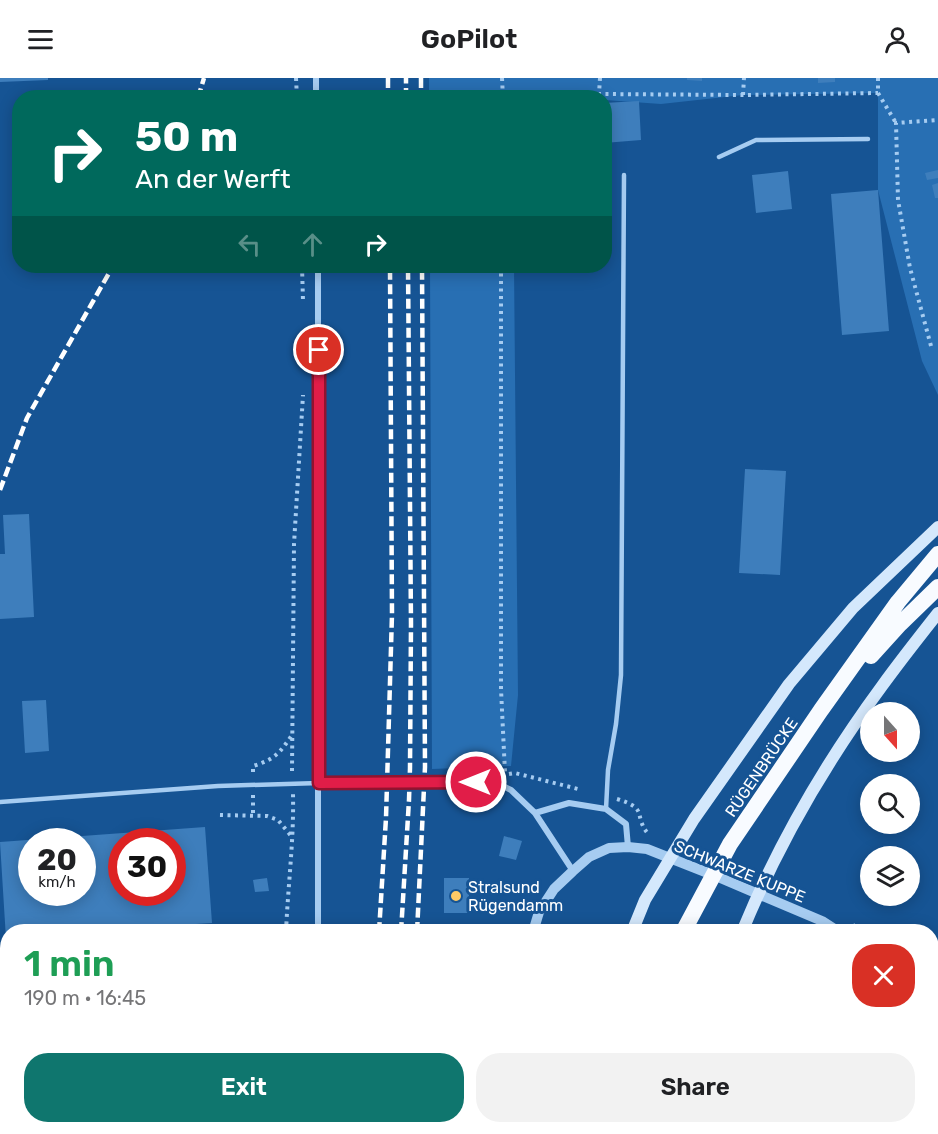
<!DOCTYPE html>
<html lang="en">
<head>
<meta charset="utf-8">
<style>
	:root { --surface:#fff; --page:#f2f2f2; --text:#202124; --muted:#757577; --accent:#0f766e }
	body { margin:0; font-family:Rubik,sans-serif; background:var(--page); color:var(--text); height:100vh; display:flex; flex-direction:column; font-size:22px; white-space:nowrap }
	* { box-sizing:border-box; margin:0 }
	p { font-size:20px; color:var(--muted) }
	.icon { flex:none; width:33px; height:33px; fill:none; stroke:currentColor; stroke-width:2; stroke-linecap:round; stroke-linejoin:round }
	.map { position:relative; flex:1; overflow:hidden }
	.drawer { position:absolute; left:0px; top:846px; width:939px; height:210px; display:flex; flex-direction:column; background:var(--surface); border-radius:24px 24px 0 0; box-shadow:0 3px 15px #0003 }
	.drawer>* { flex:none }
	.top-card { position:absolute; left:12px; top:12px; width:600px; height:183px; border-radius:24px; box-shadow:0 3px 15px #0003; background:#00695c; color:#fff; overflow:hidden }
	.needle { width:39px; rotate:159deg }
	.buttons { position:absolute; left:860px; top:624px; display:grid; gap:12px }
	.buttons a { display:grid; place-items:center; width:60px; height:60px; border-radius:50%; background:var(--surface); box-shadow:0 3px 15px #0003; font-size:30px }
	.speed { position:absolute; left:18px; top:750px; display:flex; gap:12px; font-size:30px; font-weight:700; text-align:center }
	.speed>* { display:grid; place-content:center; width:78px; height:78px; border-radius:50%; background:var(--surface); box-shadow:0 3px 15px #0003; line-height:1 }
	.speed small { font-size:15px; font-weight:400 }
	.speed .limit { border:9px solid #d22; background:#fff; color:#111 }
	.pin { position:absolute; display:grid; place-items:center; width:51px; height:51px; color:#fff; margin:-26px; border:3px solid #fff; border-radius:50%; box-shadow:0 2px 6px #0007 }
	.me { position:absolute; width:66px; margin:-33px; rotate:270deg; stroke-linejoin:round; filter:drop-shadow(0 0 4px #0008) }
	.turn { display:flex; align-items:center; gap:21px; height:126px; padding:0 24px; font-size:27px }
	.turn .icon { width:78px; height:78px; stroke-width:2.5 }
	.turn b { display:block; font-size:42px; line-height:51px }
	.lanes { display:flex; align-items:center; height:57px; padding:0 24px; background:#0003; justify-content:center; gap:30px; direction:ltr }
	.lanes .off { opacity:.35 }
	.round { display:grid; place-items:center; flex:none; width:63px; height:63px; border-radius:24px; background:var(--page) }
	.headline { display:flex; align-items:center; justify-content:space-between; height:102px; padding:0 24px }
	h1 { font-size:36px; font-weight:600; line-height:45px; color:#1e9e55 }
	.cta { display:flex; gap:12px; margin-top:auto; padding:12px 24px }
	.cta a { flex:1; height:69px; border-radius:24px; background:var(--accent); color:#fff; font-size:24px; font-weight:600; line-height:69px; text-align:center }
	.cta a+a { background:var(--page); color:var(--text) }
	header { display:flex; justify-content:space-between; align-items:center; height:78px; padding:0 24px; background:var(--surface); font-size:27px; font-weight:600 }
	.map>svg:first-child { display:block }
</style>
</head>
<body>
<header><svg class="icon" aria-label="menu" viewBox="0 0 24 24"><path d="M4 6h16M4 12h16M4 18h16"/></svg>GoPilot<svg class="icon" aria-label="person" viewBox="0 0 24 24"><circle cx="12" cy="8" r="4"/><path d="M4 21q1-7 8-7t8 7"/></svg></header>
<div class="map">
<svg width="938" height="1056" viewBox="0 0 938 1056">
	<rect width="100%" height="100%" fill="#165494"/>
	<!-- green -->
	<path fill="#286fb3" d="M429 0H938V317L922 283 878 112V15L743 17 661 26 605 22 604 20H429Z
		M430 188H514L518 617 511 688 432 691Z"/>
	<!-- building -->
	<path fill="#3e7ebc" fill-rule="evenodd" d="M0 0H48V2L0 4Z
		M687 0H702V3L687 2Z
		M818 0H835V4L818 5Z
		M639 23 641 62 604 65V25Z
		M938 92V100L927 102 925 95Z
		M788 93 792 131 756 135 752 97Z
		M938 105V120H935L932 107Z
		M878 112 889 253 842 257 831 116Z
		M745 391 786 393 780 497 739 495Z
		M29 436 34 539 0 541V476H5L3 437Z
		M46 622 49 673 25 675 22 623Z
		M205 749 212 845 196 846V854H133V851L96 854H8V861H6L0 764ZM32 764H82V814H32ZM122 764H172V814H122Z
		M504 758 522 763 516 782 499 778Z
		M267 800 269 813 255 814 253 802Z
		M444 800H469V835H444Z
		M806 1048H867L863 1056H818Z"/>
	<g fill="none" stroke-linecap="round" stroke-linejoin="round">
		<!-- path -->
		<path stroke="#a6ccf1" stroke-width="4" stroke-dasharray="3 4.5" stroke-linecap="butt" d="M296 0 297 20
			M502 0 503 20
			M600 0 599 16 743 17 878 15
			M878 0V15L896 45
			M743 17 744 0
			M302 188 303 223
			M501 188V611L505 695
			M931 268 910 190 898 122 896 45 938 42
			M292 693 294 466 303 317
			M253 694V688C275 681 279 676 292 657
			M509 696 515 695 578 711
			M253 717V737
			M617 721C650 731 632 737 649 757
			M220 737 267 738 278 742 292 759
			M853 847 865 854
			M286 854C288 807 294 762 293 716
			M932 907 938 912
			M280 1056V1048"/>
		<!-- service -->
		<path stroke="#a6ccf1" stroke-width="4.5" d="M719 79 756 62 868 61
			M0 724 218 708 319 705
			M606 731 608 692 616 646 621 597 624 97
			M911 854 913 851"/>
		<!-- minor -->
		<path stroke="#a6ccf1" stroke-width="6" d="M316 0V20
			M318 188V854
			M319 705 476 704 503 708 511 712 535 735 573 793
			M535 735 569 725 606 731 626 746 628 769
			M308 1056 309 1048"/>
		<!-- tertiary -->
		<path stroke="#a6ccf1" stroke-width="10" d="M533 854 539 834 554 811 573 793 589 779 609 770 628 769 647 771 718 799 822 843 839 854
			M932 930 938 937
			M521 1056V1048"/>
		<!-- secondary -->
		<path stroke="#d4e8fc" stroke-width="12" d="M632 854 645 822 694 741 789 606 853 530 938 449
			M742 854C778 766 826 684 882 608 900 583 919 559 938 535
			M546 1056 549 1048
			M670 1056 672 1048"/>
		<!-- trunk -->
		<path stroke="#f8fbff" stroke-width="16" d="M871 578 900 546 938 509
			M683 854 730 766 821 632 898 524 938 476
			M606 1056 608 1048"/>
		<!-- rail -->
		<path stroke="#fff" stroke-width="4.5" stroke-dasharray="10 4.5" stroke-linecap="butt" d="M388 0V20
			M421 0V20
			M198 20 204 0
			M406 20V0
			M0 412 27 340 113 188
			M379 854 386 740 392 536 390 188
			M401 854 409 722 410 690 411 546 408 188
			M417 854 425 689 422 188
			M360 1056 361 1048
			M381 1056 382 1048
			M402 1056 403 1048
			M422 1056 423 1048"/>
	</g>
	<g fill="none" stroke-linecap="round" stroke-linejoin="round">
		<defs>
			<path id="route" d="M319 272V705L476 704"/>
		</defs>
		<!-- route casing -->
		<use href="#route" stroke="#92132f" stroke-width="15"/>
		<!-- route -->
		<use href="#route" stroke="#e11d48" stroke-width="10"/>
	</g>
	<!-- markers -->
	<circle fill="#ffca66" stroke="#165494" stroke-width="2" cx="456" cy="818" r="6"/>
	<g text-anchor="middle" stroke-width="6" stroke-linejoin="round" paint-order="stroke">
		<!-- street labels -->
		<g font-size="16" fill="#fff" stroke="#165494">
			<text transform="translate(761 689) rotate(-56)" y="6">RÜGENBRÜCKE</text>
			<text transform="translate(740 793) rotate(22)" y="6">SCHWARZE KUPPE</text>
		</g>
		<!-- poi labels -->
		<g font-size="16" fill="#fff" stroke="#165494" text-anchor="start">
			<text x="468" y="815">Stralsund<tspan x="468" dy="18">Rügendamm</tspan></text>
		</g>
	</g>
</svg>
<div class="buttons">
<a><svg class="needle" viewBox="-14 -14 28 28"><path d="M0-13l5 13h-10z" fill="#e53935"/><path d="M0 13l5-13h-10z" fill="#757577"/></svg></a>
<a><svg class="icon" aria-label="search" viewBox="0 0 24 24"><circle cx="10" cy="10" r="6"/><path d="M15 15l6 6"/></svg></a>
<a><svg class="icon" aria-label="layers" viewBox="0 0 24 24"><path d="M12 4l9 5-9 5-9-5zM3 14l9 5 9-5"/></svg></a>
</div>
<div class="speed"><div>20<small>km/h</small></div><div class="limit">30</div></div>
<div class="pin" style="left:319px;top:272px;background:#d93025"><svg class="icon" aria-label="arrive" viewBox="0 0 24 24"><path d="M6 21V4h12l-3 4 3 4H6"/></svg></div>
<svg class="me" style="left:476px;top:704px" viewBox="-20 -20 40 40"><circle r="17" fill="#e11d48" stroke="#fff" stroke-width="3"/><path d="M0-11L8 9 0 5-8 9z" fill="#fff"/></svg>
<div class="top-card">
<div class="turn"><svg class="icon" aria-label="right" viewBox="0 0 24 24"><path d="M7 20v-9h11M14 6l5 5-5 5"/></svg><div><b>50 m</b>An der Werft</div></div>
<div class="lanes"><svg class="icon off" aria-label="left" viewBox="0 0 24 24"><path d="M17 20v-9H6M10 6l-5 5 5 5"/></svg><svg class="icon off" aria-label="ahead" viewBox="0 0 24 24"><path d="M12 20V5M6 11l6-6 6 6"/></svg><svg class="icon" aria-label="right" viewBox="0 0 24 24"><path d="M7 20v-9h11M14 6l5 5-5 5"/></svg></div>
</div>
<section class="drawer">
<div class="headline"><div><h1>1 min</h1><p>190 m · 16:45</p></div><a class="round" style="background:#d93025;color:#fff"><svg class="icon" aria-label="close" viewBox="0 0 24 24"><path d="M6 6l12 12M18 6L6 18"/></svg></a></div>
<div class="cta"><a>Exit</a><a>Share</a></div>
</section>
</div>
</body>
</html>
